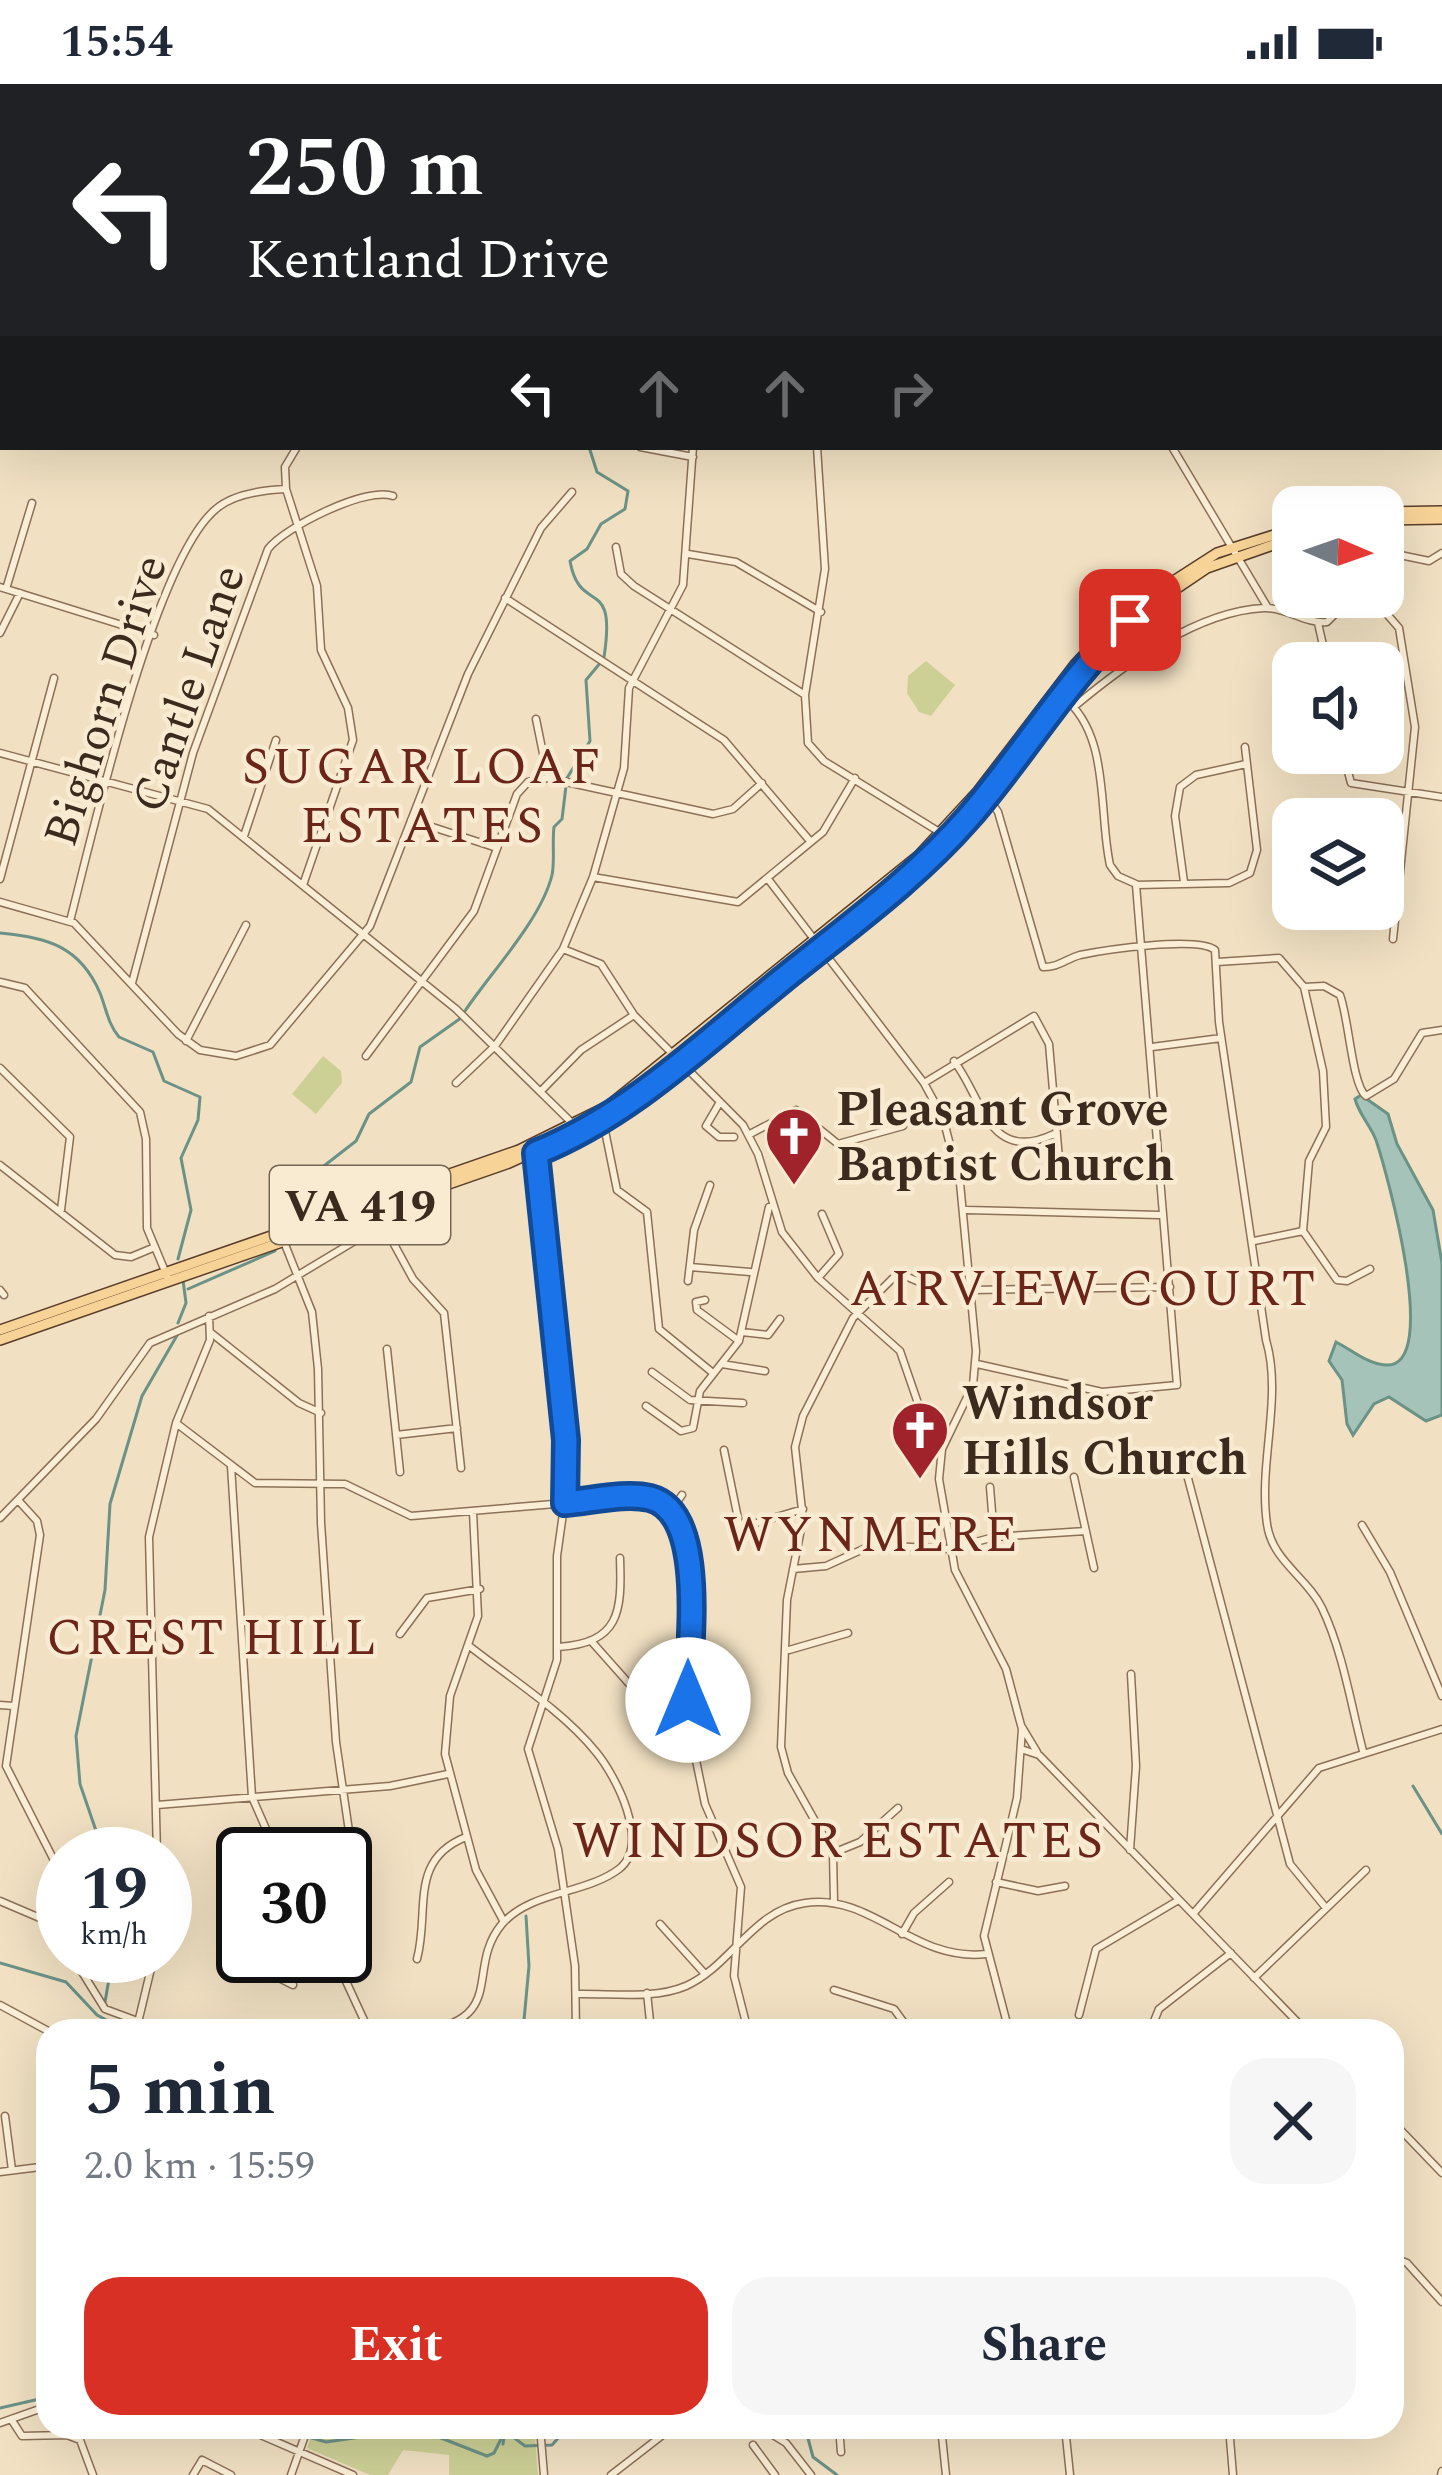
<!DOCTYPE html>
<html lang="en">
<head>
<meta charset="utf-8">
<style>
	:root { --surface:#fff; --page:#f6f6f7; --text:#1f2937; --muted:#747a83; --accent:#d93025 }
	body { margin:0; font-family:Spectral,serif; background:var(--page); color:var(--text); height:100vh; display:flex; flex-direction:column; font-size:45px; white-space:nowrap }
	* { box-sizing:border-box; margin:0 }
	p { font-size:39px; color:var(--muted) }
	.icon { flex:none; width:66px; height:66px; fill:none; stroke:currentColor; stroke-width:2; stroke-linecap:round; stroke-linejoin:round }
	.map { position:relative; flex:1; overflow:hidden }
	.details { position:absolute; left:36px; top:1935px; width:1368px; height:420px; display:flex; flex-direction:column; background:var(--surface); border-radius:36px; box-shadow:0 12px 48px #0002 }
	.details>* { flex:none }
	.top-card { position:absolute; left:0px; top:0px; width:1443px; height:366px; box-shadow:0 12px 48px #0002; background:#202124; color:#fff; overflow:hidden }
	.needle { width:78px; rotate:92deg }
	.buttons { position:absolute; left:1272px; top:402px; display:grid; gap:24px }
	.buttons a { display:grid; place-items:center; width:132px; height:132px; border-radius:24px; background:var(--surface); box-shadow:0 12px 48px #0002; font-size:60px }
	.speed { position:absolute; left:36px; top:1743px; display:flex; gap:24px; font-size:60px; font-weight:700; text-align:center }
	.speed>* { display:grid; place-content:center; width:156px; height:156px; border-radius:50%; background:var(--surface); box-shadow:0 12px 48px #0002; line-height:1 }
	.speed small { font-size:30px; font-weight:400 }
	.speed .limit { border:6px solid #111; border-radius:18px; background:#fff; color:#111 }
	.pin { position:absolute; display:grid; place-items:center; width:102px; height:102px; color:#fff; margin:-51px; border-radius:24px; box-shadow:0 6px 18px #0006 }
	.me { position:absolute; width:132px; margin:-66px; rotate:0deg; stroke-linejoin:round; filter:drop-shadow(0 0 9px #0008) }
	.turn { display:flex; align-items:center; gap:42px; height:252px; padding:0 48px; font-size:54px }
	.turn .icon { width:156px; height:156px; stroke-width:2.5 }
	.turn b { display:block; font-size:84px; line-height:102px }
	.lanes { display:flex; align-items:center; height:114px; padding:0 48px; background:#0003; justify-content:center; gap:60px; direction:ltr }
	.lanes .off { opacity:.35 }
	.round { display:grid; place-items:center; flex:none; width:126px; height:126px; border-radius:36px; background:var(--page) }
	.head { display:flex; align-items:center; justify-content:space-between; height:204px; padding:0 48px }
	h1 { font-size:72px; font-weight:700; line-height:90px }
	.primary-button { display:flex; gap:24px; margin-top:auto; padding:24px 48px }
	.primary-button a { flex:1; height:138px; border-radius:36px; background:var(--accent); color:#fff; font-size:48px; font-weight:700; line-height:138px; text-align:center }
	.primary-button a+a { background:var(--page); color:var(--text) }
	.status { display:flex; justify-content:space-between; align-items:center; height:84px; padding:0 60px; background:var(--surface); direction:ltr }
	.status svg { height:33px; fill:currentColor }
	.map>svg:first-child { display:block }
</style>
</head>
<body>
<div class="status"><b>15:54</b><svg viewBox="0 0 49 12"><path d="M0 12V9h3v3zM5 12V6h3v6zM10 12V3h3v9zM15 12V0h3v12zM26 1h20v11H26zM47 4h2v5h-2z"/></svg></div>
<div class="map">
<svg width="1442" height="2391" viewBox="0 0 1442 2391">
	<rect width="100%" height="100%" fill="#f1e0c2"/>
	<!-- green -->
	<path fill="#cdd095" d="M926 577 955 601 931 632 919 628 907 609 908 592Z
		M323 972 341 987 342 999 316 1030 292 1010Z
		M314 2343H534L538 2391H449V2371L403 2366 388 2391H370L307 2364Z"/>
	<!-- water -->
	<path fill="#a5c3b8" stroke="#6b9286" stroke-width="3" d="M1361 1011 1388 1030 1397 1060 1433 1126 1442 1179V1331L1426 1337 1389 1313 1374 1320 1353 1351 1347 1340 1342 1296 1329 1277 1336 1258C1352 1266 1367 1280 1386 1281 1442 1284 1386 1086 1376 1056 1370 1041 1359 1030 1355 1015Z"/>
	<g fill="none" stroke-linecap="round" stroke-linejoin="round">
		<!-- stream -->
		<path stroke="#6b9286" stroke-width="3" d="M430 0 432 3
			M589 363 597 388 628 407 625 425 601 440 587 465 570 477C580 533 617 489 604 573
			M567 694 590 657 586 596 601 578
			M0 849C46 853 80 862 100 909 106 924 108 940 119 953L153 968 164 997 200 1013 198 1036 181 1074 191 1126 178 1175
			M465 927C491 888 541 836 552 791 555 778 552 758 554 743L562 735 566 702
			M288 1133 302 1129 299 1110 311 1092 356 1057 369 1030 411 998 420 963 461 934
			M188 1205 275 1167
			M178 1239 186 1219 183 1196
			M1413 1702 1442 1750
			M104 1770 80 1700 76 1652 105 1506 110 1420 142 1312 179 1248
			M0 1879 66 1898 97 1931 127 1947
			M105 1918 113 1872
			M191 1947H193
			M523 1947 529 1882 526 1832
			M0 2324 48 2313
			M274 2343 326 2358 418 2345 487 2372 494 2369 505 2347 501 2343
			M588 2343H609
			M805 2343 813 2373 837 2391
			M503 2360 505 2347 525 2362 552 2361 568 2343"/>
		<defs>
			<path id="minor" d="M400 0 402 3
				M535 0 539 3
				M875 0 876 3
				M936 0 937 3
				M1280 0 1282 3
				M67 3 75 0
				M626 3V0
				M642 3V2
				M1070 3 1072 0
				M1168 3 1170 0
				M0 43 3 41
				M297 363 285 383 286 405 317 502 321 566 348 624 353 656 303 801
				M640 363 693 373
				M817 363 825 485 805 611 808 659 824 677 941 749
				M1172 363 1268 524
				M616 463 621 490 634 502 805 611
				M688 470 736 478 821 528
				M1383 477 1400 471 1429 477 1442 469
				M0 503 154 551
				M6 505 32 419
				M1372 513 1399 544 1415 643 1393 855
				M505 514 724 656 810 757
				M1318 539 1327 579
				M0 549 20 509
				M1062 612C1111 650 1098 726 1110 781L1118 792 1136 800
				M1075 622C1124 581 1197 527 1264 524 1286 523 1305 540 1327 538L1352 513
				M536 635 548 694
				M0 669 208 725 456 925 573 1040
				M1343 669 1351 699 1442 713
				M988 713 998 728 1043 883C1057 884 1066 875 1080 871 1104 866 1198 852 1215 866L1219 938 1266 1256C1283 1313 1258 1379 1267 1440 1272 1477 1307 1493 1322 1524 1343 1568 1351 1621 1363 1667
				M411 736 497 764
				M244 752 276 656
				M593 793 738 818 823 748 855 694
				M0 795 54 594
				M768 795 924 999 943 1034 960 1099 976 1267 973 1301 942 1365 939 1395 955 1486 1006 1585 1022 1645 1017 1714 984 1852 1009 1947
				M1184 798 1175 732 1180 703 1196 691 1246 680
				M1136 801 1229 799 1250 789 1257 766 1245 663
				M0 818 74 839 178 950 200 966 236 972 270 961 370 842 468 590 541 444 572 408
				M70 837C92 752 154 476 216 425 233 410 264 406 286 405
				M563 865 601 880 634 931 743 1041 758 1070 782 1148 818 1194 900 1267 931 1357 942 1365
				M1217 878 1279 874 1304 903 1323 987 1326 1043 1309 1077 1303 1147 1337 1196 1347 1197 1370 1185
				M0 898 25 904 140 1028 146 1055 147 1144 167 1192
				M132 899 193 669 268 465C285 443 367 402 393 412
				M1304 903 1324 902 1340 911C1349 935 1352 1001 1366 1012L1394 995 1422 949 1442 946
				M186 957 246 841
				M1152 963 1221 954
				M366 972 474 827 517 710 528 698 548 694 713 730 733 725 762 699
				M954 977C983 1014 988 1081 1054 1050
				M0 984 70 1053 61 1126
				M456 999 495 962 563 865 593 793 624 684 629 604 683 501 693 363
				M924 999 1034 932 1049 960 1059 1075
				M541 1007 581 966 634 931
				M720 1018 706 1042 719 1053H734
				M603 1037 617 1106 647 1128 659 1245 713 1289
				M750 1050 796 1026 838 1060 903 1042
				M536 1069 568 1394 557 1472V1576L528 1665 558 1765 575 1882 576 1947
				M0 1081 115 1171 131 1173 155 1163
				M966 1126 1159 1131
				M1254 1157 1303 1147
				M284 1158 312 1228 318 1285 321 1439 336 1658 357 1802 345 1870
				M690 1183 750 1188
				M818 1194 839 1170 822 1130
				M688 1197 694 1146 710 1101
				M0 1206 4 1211
				M972 1206 1170 1203
				M705 1216 696 1218 697 1226 739 1257
				M210 1248 299 1319 321 1329
				M742 1248 768 1251 780 1235
				M387 1265 400 1388
				M722 1280 765 1287
				M977 1280 1102 1308 1177 1301 1136 801
				M652 1288 690 1316 743 1319
				M646 1322 681 1347 693 1344 700 1307 739 1257 769 1123
				M176 1339 255 1399 345 1400 411 1432 638 1413 672 1425 688 1457 691 1652 705 1720 741 1803 734 1892 748 1947
				M396 1351 457 1344
				M724 1366 740 1444 803 1425
				M1181 1368 1290 1780 1326 1824
				M231 1382 252 1713 277 1770
				M1074 1393 1094 1484
				M990 1403 994 1453
				M18 1416 37 1437 40 1451 6 1682 63 1794
				M672 1425 682 1411
				M473 1428 478 1532 450 1612 445 1670 476 1786 504 1838
				M0 1434 96 1335 150 1259 275 1205 383 1140 413 1195 444 1229 461 1384
				M1362 1441 1390 1488 1442 1612
				M793 1485 826 1482 872 1461 950 1465 994 1453 1086 1447
				M400 1550 427 1514 480 1505
				M592 1558 632 1603
				M558 1563C620 1559 622 1528 620 1474
				M789 1566 848 1549
				M0 1621 13 1622
				M1022 1643 1037 1668
				M1021 1665 1039 1671 1306 1947
				M157 1721 390 1702 448 1690
				M1130 1766 1136 1682 1131 1590
				M833 1769 860 1758 898 1724
				M157 1770 149 1453 176 1339 210 1256 209 1232
				M996 1798 1038 1807 1065 1802
				M222 1803 243 1785
				M0 1817 61 1843
				M834 1819 833 1769 788 1689 781 1663 787 1516 803 1435 795 1363 803 1332 853 1234 898 1189 929 1202
				M63 1829V1855
				M1193 1830 1319 1684 1442 1645
				M660 1840 705 1890
				M902 1850 914 1829 949 1798
				M72 1872 105 1925 140 1938
				M267 1872 269 1889 293 1901
				M345 1872 344 1893 369 1947
				M417 1875C430 1827 408 1776 466 1753
				M1254 1894 1366 1786
				M834 1906 894 1925 910 1947
				M647 1909 651 1947
				M576 1910C610 1909 653 1916 686 1902 731 1882 753 1826 805 1819 873 1809 913 1878 986 1870
				M0 1921 48 1947
				M1079 1931 1096 1865 1177 1817
				M136 1947 154 1872
				M423 1947C508 1934 465 1884 502 1840 531 1807 586 1810 619 1785 651 1760 616 1692 596 1668 563 1627 510 1594 468 1561
				M1150 1947 1159 1925 1231 1869
				M5 2032 12 2086
				M1392 2037 1442 2089
				M0 2088 48 2082
				M1392 2173 1407 2179 1442 2218
				M11 2335 22 2352 67 2351 80 2356 93 2391
				M0 2339 48 2322
				M242 2343 353 2391
				M540 2343 544 2391
				M760 2343 786 2359 811 2391
				M839 2343 841 2368
				M941 2343 946 2391
				M1065 2343 1070 2391
				M1229 2343 1233 2391
				M753 2361 775 2391
				M193 2391 202 2376 231 2391
				M291 2391 308 2343
				M611 2391 673 2343
				M1441 2391 1442 2387"/>
			<path id="major" d="M1383 428 1442 427
				M1383 436 1442 435
				M0 1246 519 1066 608 1022 918 772 978 707 1076 579 1122 530 1217 469 1293 445
				M0 1256 509 1079 603 1036 926 777 987 711 1084 583 1130 536 1207 484 1293 454"/>
		</defs>
		<!-- minor casing -->
		<use href="#minor" stroke="#8c7058" stroke-width="9"/>
		<!-- major casing -->
		<use href="#major" stroke="#5a3e2c" stroke-width="12"/>
		<!-- minor -->
		<use href="#minor" stroke="#fbeed6" stroke-width="6"/>
		<!-- major -->
		<use href="#major" stroke="#f7d397" stroke-width="9"/>
	</g>
	<g fill="none" stroke-linecap="round" stroke-linejoin="round">
		<defs>
			<path id="route" d="M688 1616C688 1566 709 1429 650 1414 625 1408 591 1417 565 1419L566 1356 536 1069C629 1032 704 959 782 896 845 845 914 796 968 734 1024 670 1067 595 1130 536"/>
		</defs>
		<!-- route casing -->
		<use href="#route" stroke="#114b97" stroke-width="30"/>
		<!-- route -->
		<use href="#route" stroke="#1a73e8" stroke-width="21"/>
	</g>
	<!-- icons -->
	<defs>
		<symbol id="church-pin" viewBox="-11 -11 22 30"><path d="M0 17L-7.5 6A9.5 9.5 0 1 1 7.5 6Z" fill="#a0232c" stroke="#f8ebd2"/><path d="M-1.2-6h2.4v3.5h3.3v2.4h-3.3V6h-2.4V-.1h-3.3v-2.4h3.3Z" fill="#fff"/></symbol>
	</defs>
	<g fill-rule="evenodd">
		<use href="#church-pin" x="761" y="1019" width="66" height="90"/>
		<use href="#church-pin" x="887" y="1313" width="66" height="90"/>
	</g>
	<g text-anchor="middle" stroke-width="9" stroke-linejoin="round" paint-order="stroke">
		<!-- shield labels -->
		<rect fill="#f8ebd2" stroke="#746453" stroke-width="3" x="270" y="1082" width="180" height="78" rx="9"/>
		<g font-size="45" font-weight="bold" fill="#3b2a1d">
			<text x="360" y="1137">VA 419</text>
		</g>
		<!-- street labels -->
		<g font-size="48" fill="#3b2a1d" stroke="#f8ebd2">
			<text transform="translate(187 604) rotate(-71)" y="17">Cantle Lane</text>
			<text transform="translate(104 616) rotate(-72)" y="17">Bighorn Drive</text>
		</g>
		<!-- poi labels -->
		<g font-size="48" font-weight="bold" fill="#3b2a1d" stroke="#f8ebd2" text-anchor="start">
			<text x="836" y="1041">Pleasant Grove<tspan x="836" dy="55">Baptist Church</tspan></text>
			<text x="962" y="1335">Windsor<tspan x="962" dy="55">Hills Church</tspan></text>
		</g>
		<!-- neighbourhood labels -->
		<g font-size="51" letter-spacing="3" fill="#6b2519" stroke="#f8ebd2">
			<text x="423" y="699">SUGAR LOAF<tspan x="423" dy="59">ESTATES</tspan></text>
			<text x="1084" y="1221">AIRVIEW COURT</text>
			<text x="872" y="1467">WYNMERE</text>
			<text x="213" y="1570">CREST HILL</text>
			<text x="839" y="1773">WINDSOR ESTATES</text>
		</g>
	</g>
</svg>
<div class="buttons">
<a><svg class="needle" viewBox="-14 -14 28 28"><path d="M0-13l5 13h-10z" fill="#e53935"/><path d="M0 13l5-13h-10z" fill="#747a83"/></svg></a>
<a><svg class="icon" aria-label="sound" viewBox="0 0 24 24"><path d="M4 9h4l5-4v14l-5-4H4zM17 9q2 3 0 6"/></svg></a>
<a><svg class="icon" aria-label="layers" viewBox="0 0 24 24"><path d="M12 4l9 5-9 5-9-5zM3 14l9 5 9-5"/></svg></a>
</div>
<div class="speed"><div>19<small>km/h</small></div><div class="limit">30</div></div>
<div class="pin" style="left:1130px;top:536px;background:#d93025"><svg class="icon" aria-label="arrive" viewBox="0 0 24 24"><path d="M6 21V4h12l-3 4 3 4H6"/></svg></div>
<svg class="me" style="left:688px;top:1616px" viewBox="-20 -20 40 40"><circle r="19" fill="#fff"/><path d="M0-13L10 11 0 6-10 11z" fill="#1a73e8"/></svg>
<div class="top-card">
<div class="turn"><svg class="icon" aria-label="left" viewBox="0 0 24 24"><path d="M17 20v-9H6M10 6l-5 5 5 5"/></svg><div><b>250 m</b>Kentland Drive</div></div>
<div class="lanes"><svg class="icon" aria-label="left" viewBox="0 0 24 24"><path d="M17 20v-9H6M10 6l-5 5 5 5"/></svg><svg class="icon off" aria-label="ahead" viewBox="0 0 24 24"><path d="M12 20V5M6 11l6-6 6 6"/></svg><svg class="icon off" aria-label="ahead" viewBox="0 0 24 24"><path d="M12 20V5M6 11l6-6 6 6"/></svg><svg class="icon off" aria-label="right" viewBox="0 0 24 24"><path d="M7 20v-9h11M14 6l5 5-5 5"/></svg></div>
</div>
<section class="details">
<div class="head"><div><h1>5 min</h1><p>2.0 km · 15:59</p></div><a class="round"><svg class="icon" aria-label="close" viewBox="0 0 24 24"><path d="M6 6l12 12M18 6L6 18"/></svg></a></div>
<div class="primary-button"><a>Exit</a><a>Share</a></div>
</section>
</div>
</body>
</html>
